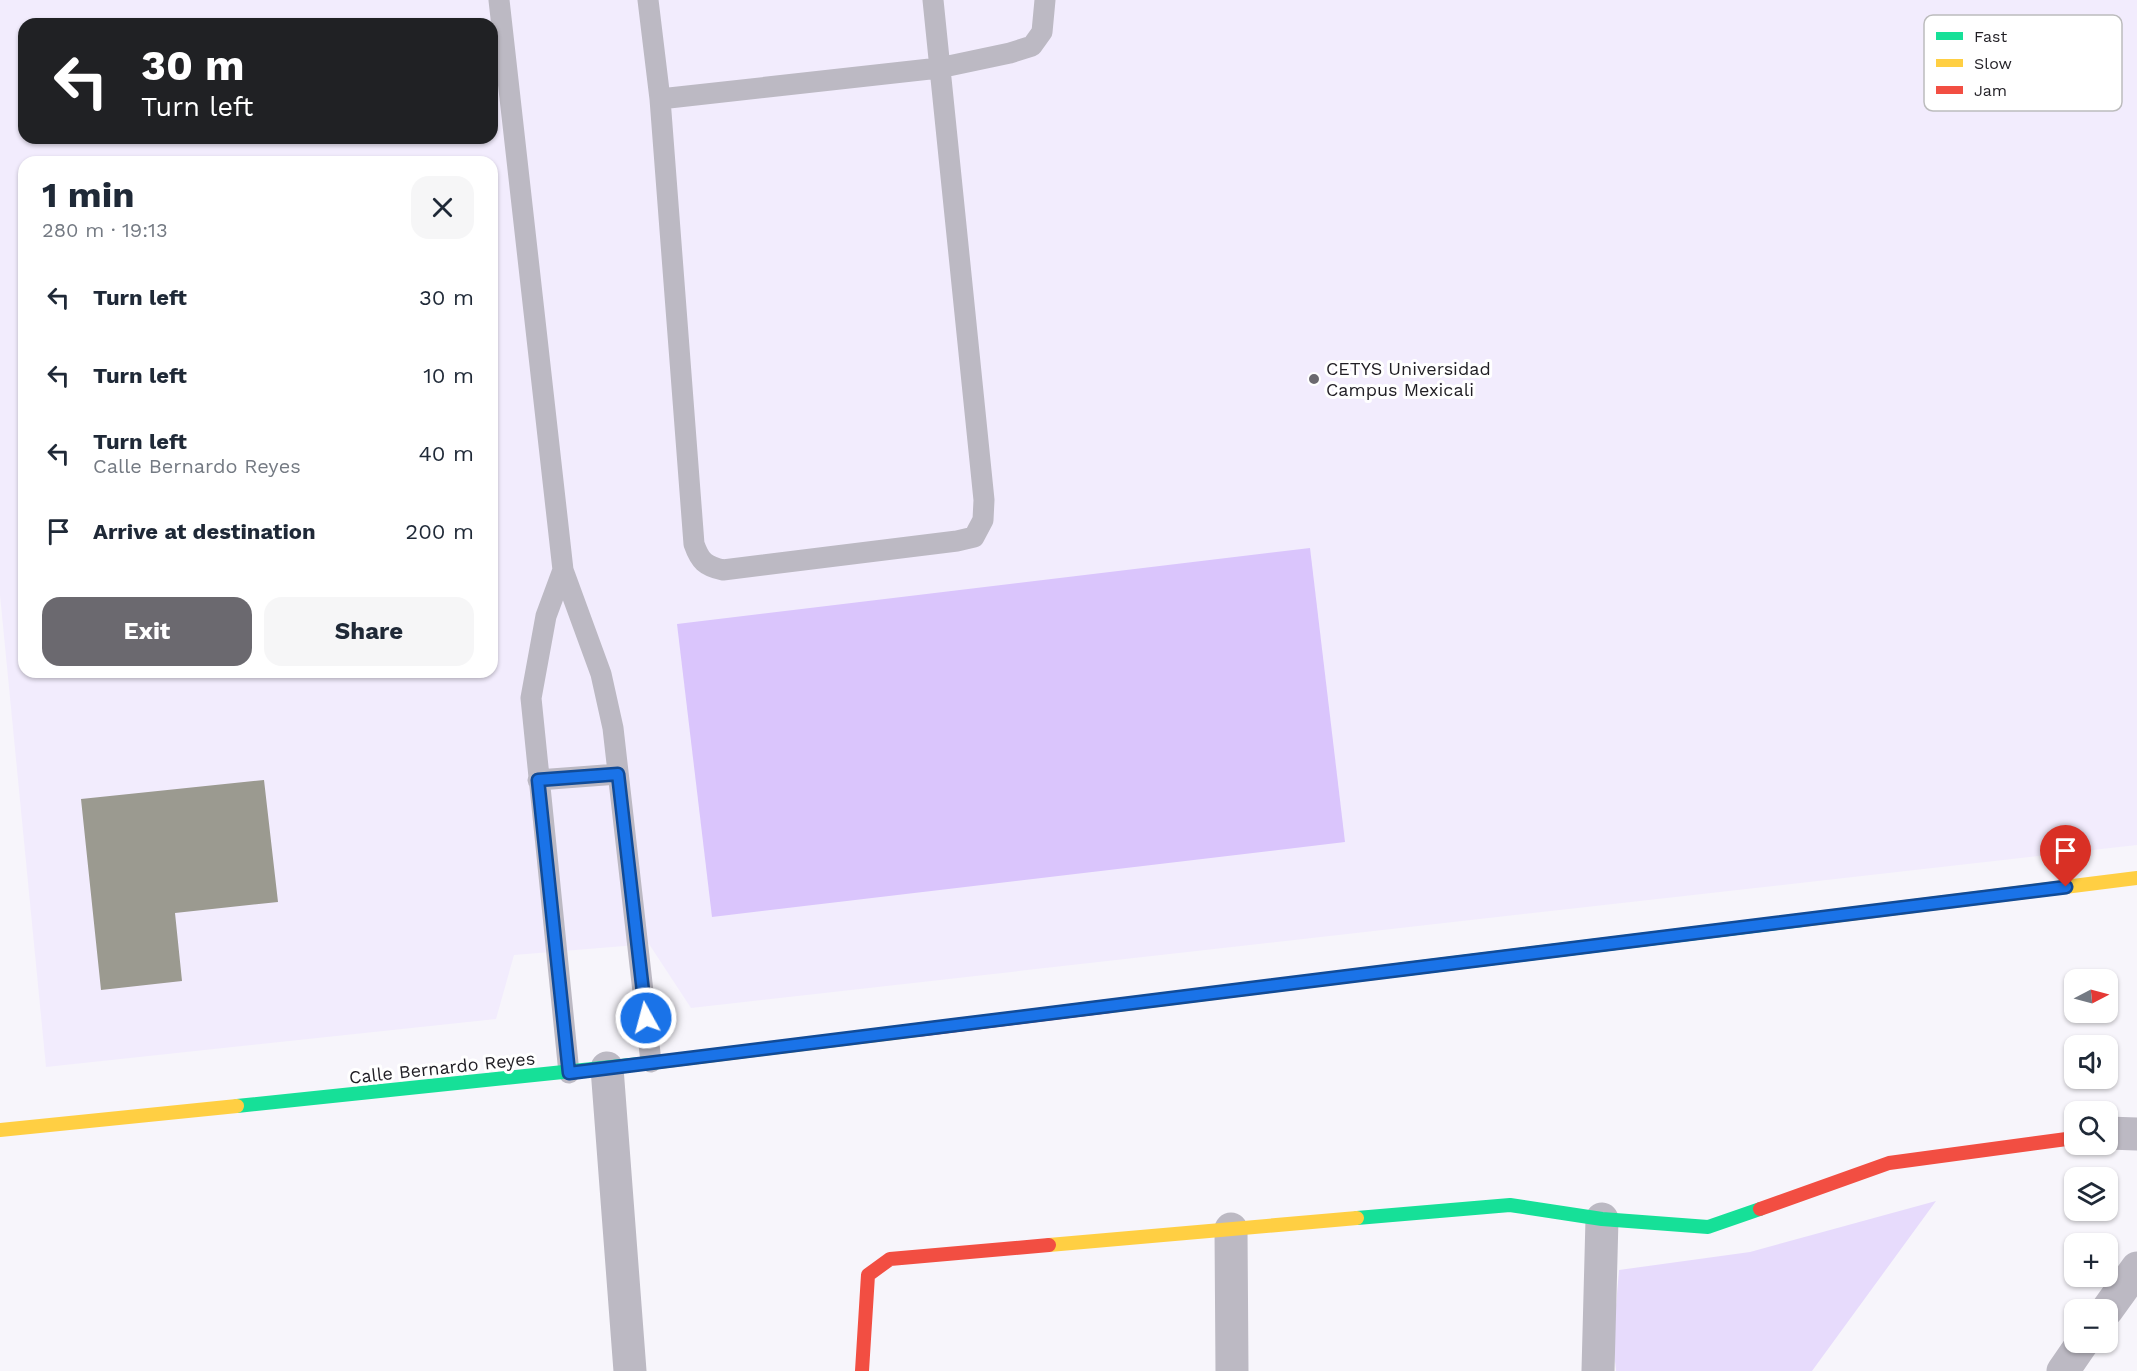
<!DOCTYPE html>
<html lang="en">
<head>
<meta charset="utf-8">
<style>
	:root { --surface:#fff; --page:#f6f6f7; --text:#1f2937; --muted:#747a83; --accent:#6b696f }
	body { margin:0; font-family:"Work Sans",sans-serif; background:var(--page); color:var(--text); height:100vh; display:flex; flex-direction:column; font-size:22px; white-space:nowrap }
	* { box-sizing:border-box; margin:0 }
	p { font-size:20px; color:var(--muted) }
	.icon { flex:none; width:33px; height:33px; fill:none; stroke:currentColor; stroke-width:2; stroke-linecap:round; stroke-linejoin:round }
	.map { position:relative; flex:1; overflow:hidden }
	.details { position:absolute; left:18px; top:156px; width:480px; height:522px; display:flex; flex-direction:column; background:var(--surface); border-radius:18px; box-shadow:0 2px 4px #0004 }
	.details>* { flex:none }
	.guide { position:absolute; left:18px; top:18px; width:480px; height:126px; border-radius:18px; box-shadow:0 2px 4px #0004; background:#202124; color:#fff; overflow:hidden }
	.needle { width:39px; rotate:84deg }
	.buttons { position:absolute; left:2064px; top:969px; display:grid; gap:12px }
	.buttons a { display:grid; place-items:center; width:54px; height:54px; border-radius:12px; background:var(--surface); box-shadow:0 2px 4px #0004; font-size:30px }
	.pin { position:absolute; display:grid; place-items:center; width:51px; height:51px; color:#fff; margin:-62px -26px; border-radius:50% 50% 50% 0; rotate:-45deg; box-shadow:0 0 6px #0007 }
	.pin .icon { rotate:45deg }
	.me { position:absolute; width:66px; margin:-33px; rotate:353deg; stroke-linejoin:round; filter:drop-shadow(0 0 4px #0008) }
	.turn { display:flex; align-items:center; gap:21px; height:126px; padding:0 24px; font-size:27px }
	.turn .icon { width:78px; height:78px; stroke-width:2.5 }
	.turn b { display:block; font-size:42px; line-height:51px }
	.round { display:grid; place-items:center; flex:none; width:63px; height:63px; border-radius:18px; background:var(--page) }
	.summary { display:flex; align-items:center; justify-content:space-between; height:102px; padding:0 24px }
	h1 { font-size:36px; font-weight:700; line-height:45px }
	.cta { display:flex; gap:12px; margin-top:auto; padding:12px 24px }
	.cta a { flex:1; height:69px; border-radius:18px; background:var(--accent); color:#fff; font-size:24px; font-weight:700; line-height:69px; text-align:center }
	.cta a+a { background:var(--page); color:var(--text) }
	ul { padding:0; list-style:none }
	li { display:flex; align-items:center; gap:18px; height:78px; padding:0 24px }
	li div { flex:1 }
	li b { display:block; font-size:22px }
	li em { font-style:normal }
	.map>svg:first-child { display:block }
</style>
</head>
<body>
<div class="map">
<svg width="2137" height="1371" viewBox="0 0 2137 1371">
	<rect width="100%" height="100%" fill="#f7f5fb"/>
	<!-- built -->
	<path fill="#f2ecfd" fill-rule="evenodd" d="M0 0H2137V845L691 1008 649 944 514 955 496 1019 46 1067 0 595ZM24 24H492V138H24ZM24 162H492V672H24Z"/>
	<!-- green -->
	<path fill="#e7dbfc" d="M1936 1201 1812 1371H1616L1613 1342 1619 1270 1750 1252Z"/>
	<!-- water -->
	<path fill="#dac5fc" d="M1310 548 1345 842 712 917 677 624Z"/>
	<!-- building -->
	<path fill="#9b9a90" d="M264 780 278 902 175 913 182 981 101 990 81 799Z"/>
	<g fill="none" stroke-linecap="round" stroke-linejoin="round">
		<!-- lane -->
		<path stroke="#bcb9c3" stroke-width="21" d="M499 0 563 570 601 674 613 728 651 1062
			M648 0 660 99 694 544C700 561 705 566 723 570L957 541 974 537 983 520 984 500 933 0
			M660 99 939 68 1010 53 1032 46 1042 32 1045 0
			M563 570 546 616 531 698 569 1073
			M538 780 618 774"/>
		<!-- street -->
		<path stroke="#bcb9c3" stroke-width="33" d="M607 1068 630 1371
			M2108 1133 2137 1134
			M1231 1229 1232 1371
			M2107 1310 2137 1268
			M1598 1371 1602 1219
			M2063 1371 2083 1342"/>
		<!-- fast -->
		<path stroke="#16e098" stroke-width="14" d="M1398 970 1802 920
			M237 1106 659 1062
			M1357 1218 1510 1205 1602 1219 1708 1227 1760 1209"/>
		<!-- slow -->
		<path stroke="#ffcf43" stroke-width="14" d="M1802 920 2137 878
			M1110 1006 1398 970
			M659 1062 917 1030
			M0 1130 237 1106
			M1049 1245 1357 1218"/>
		<!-- jam -->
		<path stroke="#f24e42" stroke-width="14" d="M917 1030 1110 1006
			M1760 1209 1889 1163 2074 1138
			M862 1371 868 1275 890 1259 1049 1245"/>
	</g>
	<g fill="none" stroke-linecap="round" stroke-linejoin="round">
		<defs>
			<path id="route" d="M646 1018 618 774 538 780 569 1073 2066 887"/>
		</defs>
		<!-- route casing -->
		<use href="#route" stroke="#114b97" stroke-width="15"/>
		<!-- route -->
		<use href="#route" stroke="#1a73e8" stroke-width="10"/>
	</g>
	<!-- markers -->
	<circle fill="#6b696f" stroke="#fff" stroke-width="2" cx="1314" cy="379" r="6"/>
	<g text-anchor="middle" stroke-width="6" stroke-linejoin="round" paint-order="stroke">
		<!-- poi labels -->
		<g font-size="18" fill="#201e24" stroke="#fff" text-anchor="start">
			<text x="1326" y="375">CETYS Universidad<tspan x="1326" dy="21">Campus Mexicali</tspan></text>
		</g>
		<!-- street labels -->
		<g font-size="18" fill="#201e24" stroke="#fff">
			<text transform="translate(442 1068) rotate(-6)" y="6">Calle Bernardo Reyes</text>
		</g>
	</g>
	<!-- legend -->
	<rect x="1924" y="15" width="198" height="96" rx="9" fill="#fff" stroke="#bcbcbd" stroke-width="1.5"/>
	<rect x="1936" y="32" width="27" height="8" fill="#16e098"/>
	<rect x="1936" y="59" width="27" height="8" fill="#ffcf43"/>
	<rect x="1936" y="86" width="27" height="8" fill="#f24e42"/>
	<g font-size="16" fill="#201e24">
		<text x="1974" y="42">Fast</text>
		<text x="1974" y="69">Slow</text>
		<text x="1974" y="96">Jam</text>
	</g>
</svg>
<div class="buttons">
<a><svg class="needle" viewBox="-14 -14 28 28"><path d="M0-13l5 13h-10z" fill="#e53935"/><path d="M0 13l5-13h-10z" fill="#747a83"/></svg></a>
<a><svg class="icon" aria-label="sound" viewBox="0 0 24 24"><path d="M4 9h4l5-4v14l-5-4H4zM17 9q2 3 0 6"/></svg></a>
<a><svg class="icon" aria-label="search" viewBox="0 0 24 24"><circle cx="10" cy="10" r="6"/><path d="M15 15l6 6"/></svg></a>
<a><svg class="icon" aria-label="layers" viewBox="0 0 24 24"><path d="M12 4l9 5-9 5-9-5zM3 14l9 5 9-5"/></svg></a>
<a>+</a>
<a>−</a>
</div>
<div class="pin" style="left:2066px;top:887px;background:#d93025"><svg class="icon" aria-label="arrive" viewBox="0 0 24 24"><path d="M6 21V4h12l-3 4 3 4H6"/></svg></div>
<svg class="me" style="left:646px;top:1018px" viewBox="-20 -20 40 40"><circle r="17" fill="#1a73e8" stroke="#fff" stroke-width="3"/><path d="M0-11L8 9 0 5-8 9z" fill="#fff"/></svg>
<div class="guide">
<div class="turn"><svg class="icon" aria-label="left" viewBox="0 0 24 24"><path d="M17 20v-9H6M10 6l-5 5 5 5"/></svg><div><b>30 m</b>Turn left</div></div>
</div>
<section class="details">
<div class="summary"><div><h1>1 min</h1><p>280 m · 19:13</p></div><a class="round"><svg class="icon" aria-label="close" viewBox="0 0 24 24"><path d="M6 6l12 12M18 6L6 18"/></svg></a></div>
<ul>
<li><svg class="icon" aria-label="left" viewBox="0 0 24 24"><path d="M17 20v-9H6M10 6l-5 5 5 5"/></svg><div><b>Turn left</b></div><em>30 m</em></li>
<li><svg class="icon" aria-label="left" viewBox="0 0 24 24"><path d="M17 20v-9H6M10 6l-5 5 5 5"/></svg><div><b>Turn left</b></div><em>10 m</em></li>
<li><svg class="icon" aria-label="left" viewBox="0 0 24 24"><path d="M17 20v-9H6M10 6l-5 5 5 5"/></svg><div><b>Turn left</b><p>Calle Bernardo Reyes</p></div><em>40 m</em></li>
<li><svg class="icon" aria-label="arrive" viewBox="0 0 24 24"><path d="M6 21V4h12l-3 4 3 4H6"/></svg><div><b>Arrive at destination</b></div><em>200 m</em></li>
</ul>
<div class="cta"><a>Exit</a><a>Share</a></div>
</section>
</div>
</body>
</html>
